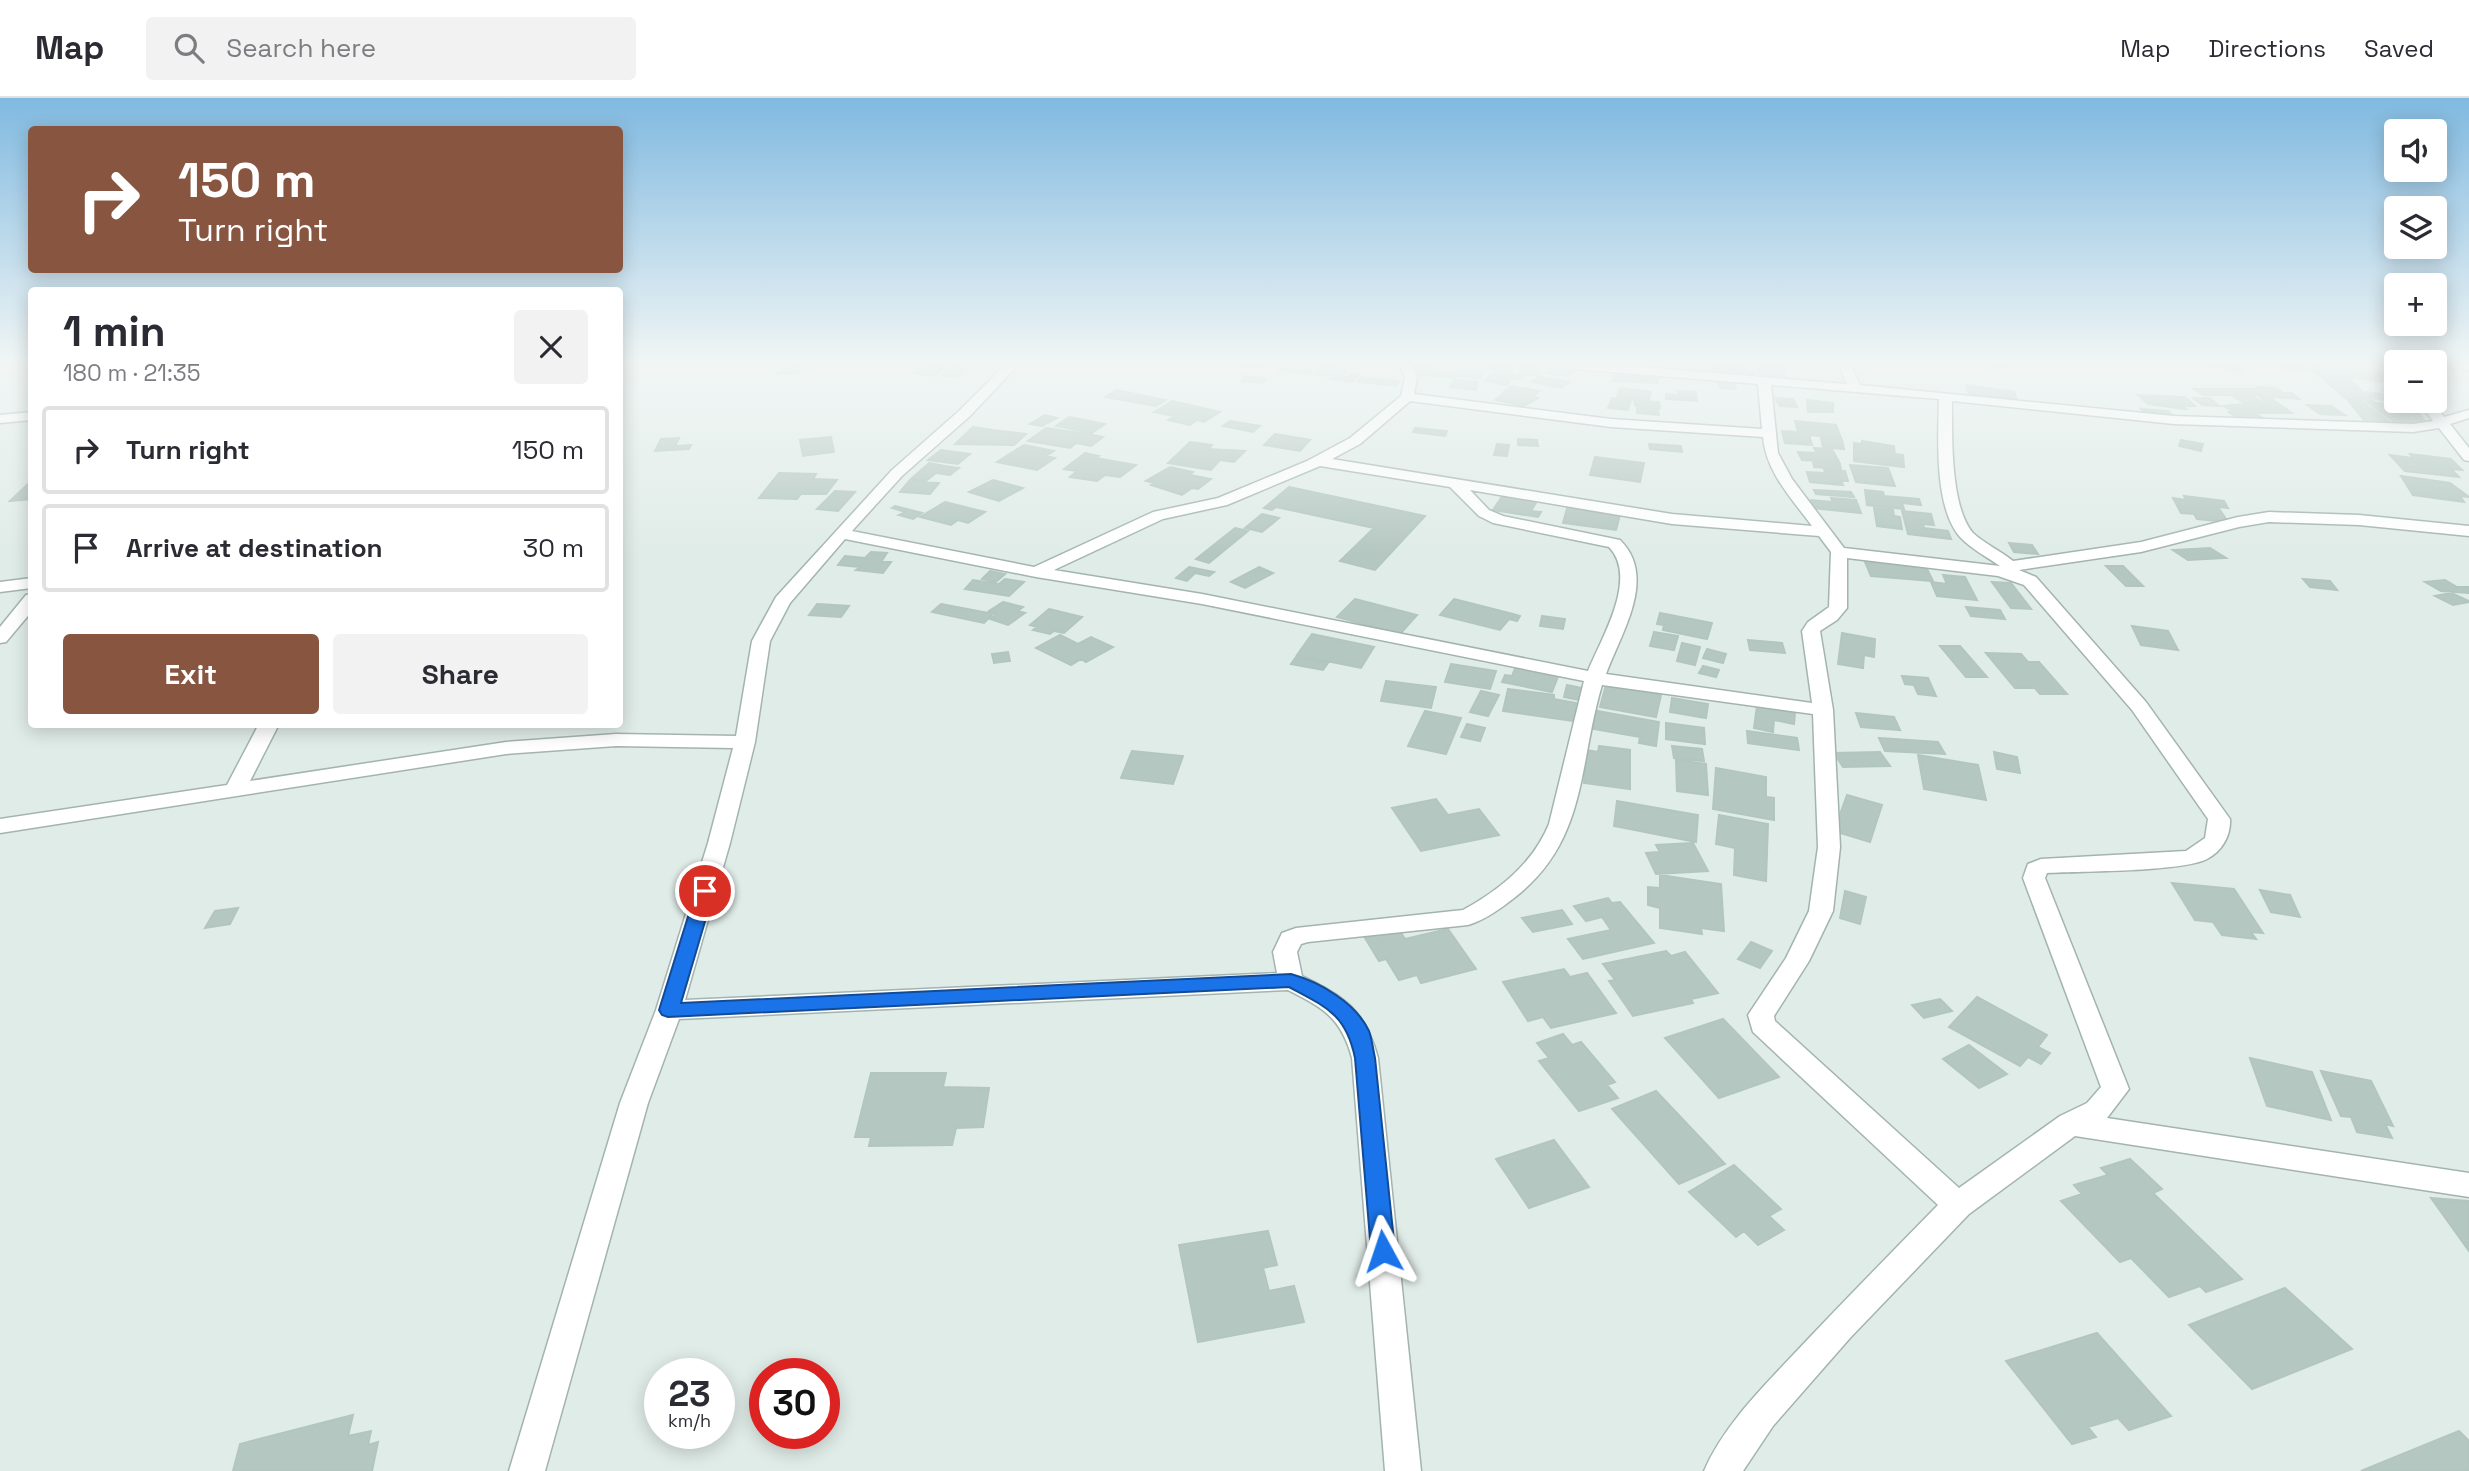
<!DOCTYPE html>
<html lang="en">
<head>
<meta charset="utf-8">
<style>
	:root { --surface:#fff; --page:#f2f2f3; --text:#2b2b33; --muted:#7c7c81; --line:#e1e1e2; --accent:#885540 }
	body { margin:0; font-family:"Space Grotesk",sans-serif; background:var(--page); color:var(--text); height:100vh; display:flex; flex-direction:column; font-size:26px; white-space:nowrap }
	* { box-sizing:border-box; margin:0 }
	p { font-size:23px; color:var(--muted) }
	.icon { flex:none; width:38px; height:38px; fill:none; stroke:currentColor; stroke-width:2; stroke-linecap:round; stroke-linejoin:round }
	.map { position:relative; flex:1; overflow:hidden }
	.details { position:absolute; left:28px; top:189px; width:595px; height:441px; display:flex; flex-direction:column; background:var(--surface); border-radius:7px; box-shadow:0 4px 18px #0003 }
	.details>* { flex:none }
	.banner { position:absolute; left:28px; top:28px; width:595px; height:147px; border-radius:7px; box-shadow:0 4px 18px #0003; background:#885540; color:#fff; overflow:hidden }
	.tools { position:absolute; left:2384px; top:21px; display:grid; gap:14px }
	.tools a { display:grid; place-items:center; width:63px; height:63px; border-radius:7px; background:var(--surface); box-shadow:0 4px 18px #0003; font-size:35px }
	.speed { position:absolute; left:644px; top:1260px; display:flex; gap:14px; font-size:35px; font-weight:700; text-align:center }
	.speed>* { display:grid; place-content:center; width:91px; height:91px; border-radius:50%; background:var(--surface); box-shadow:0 4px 18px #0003; line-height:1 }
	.speed small { font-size:18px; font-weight:400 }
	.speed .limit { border:10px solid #d22; background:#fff; color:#111 }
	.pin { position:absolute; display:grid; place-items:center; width:60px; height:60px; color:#fff; margin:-30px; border:4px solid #fff; border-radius:50%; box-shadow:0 2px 7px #0007 }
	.me { position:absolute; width:77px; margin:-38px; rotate:355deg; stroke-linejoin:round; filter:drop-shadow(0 0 5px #0008) }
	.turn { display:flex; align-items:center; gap:24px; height:147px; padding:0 35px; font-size:32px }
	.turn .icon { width:91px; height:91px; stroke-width:2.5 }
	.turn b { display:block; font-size:49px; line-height:60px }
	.round { display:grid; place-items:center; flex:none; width:74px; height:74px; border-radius:7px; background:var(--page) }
	.headline { display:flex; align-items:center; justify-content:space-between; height:119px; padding:0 35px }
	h1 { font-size:42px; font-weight:700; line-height:52px }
	.primary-button { display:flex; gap:14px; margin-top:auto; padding:14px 35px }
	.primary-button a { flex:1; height:80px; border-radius:7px; background:var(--accent); color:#fff; font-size:28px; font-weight:700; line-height:80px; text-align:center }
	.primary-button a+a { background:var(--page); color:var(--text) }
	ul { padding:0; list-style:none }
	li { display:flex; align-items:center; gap:21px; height:88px; margin:0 14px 10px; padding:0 21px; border:4px solid var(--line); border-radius:7px }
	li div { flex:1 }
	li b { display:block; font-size:26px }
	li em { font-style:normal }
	header { display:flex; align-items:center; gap:42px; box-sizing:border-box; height:98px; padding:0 35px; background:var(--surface); border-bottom:2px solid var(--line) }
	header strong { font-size:33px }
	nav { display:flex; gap:38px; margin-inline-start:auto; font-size:24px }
	.search { width:490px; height:63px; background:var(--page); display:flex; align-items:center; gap:18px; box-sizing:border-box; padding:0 24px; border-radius:7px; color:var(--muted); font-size:26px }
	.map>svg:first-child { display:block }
</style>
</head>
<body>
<header>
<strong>Map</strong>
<div class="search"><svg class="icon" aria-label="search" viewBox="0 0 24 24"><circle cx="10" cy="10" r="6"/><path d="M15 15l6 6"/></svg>Search here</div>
<nav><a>Map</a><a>Directions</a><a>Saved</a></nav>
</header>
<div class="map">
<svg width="2469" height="1373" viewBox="0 0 2469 1373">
	<rect width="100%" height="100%" fill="#e0ece8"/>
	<!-- building -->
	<path fill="#b5c7c1" stroke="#b2c6bf" stroke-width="2" d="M789 265H811L797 275 776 276Z
		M925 265 948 267 935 278 913 275Z
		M1199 265H1269L1265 271Z
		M1328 265H1343L1340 273H1346L1343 278 1316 276 1321 267 1327 268Z
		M1417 265H1435L1431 273 1413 271Z
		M1489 265H1516L1511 274 1487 271Z
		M1523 265 1542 267 1539 277 1518 276Z
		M1713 265H1745L1740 267H1747L1748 273H1754L1755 279 1694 275 1693 271 1714 273Z
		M1753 265H1781L1785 272 1757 270Z
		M1989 265H2012L2014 271 1990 269Z
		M2204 265 2238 266 2243 274 2208 269Z
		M2251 265H2306L2310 272 2277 271 2274 268Z
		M952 267 967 268 957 279 942 278Z
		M1552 267 1576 270 1569 278 1545 275Z
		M2310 267 2388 277 2393 285 2314 275Z
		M1280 269 1312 272 1310 276 1278 273Z
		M1459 269 1484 272 1481 281 1456 278Z
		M1758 272 1783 273 1787 281 1762 279Z
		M1420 273 1454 275V279L1419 277Z
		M1494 273 1516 277 1524 278 1521 282 1512 280 1507 287 1485 283Z
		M1616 273 1660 279 1657 285 1612 283Z
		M1350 276 1359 277 1352 284 1329 281 1332 278 1347 280Z
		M1245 278 1266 280 1263 285 1242 283Z
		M1539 278 1569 284 1562 290 1532 284Z
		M2320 278 2347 280 2373 303 2345 300Z
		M1361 279 1399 283 1396 288 1358 284Z
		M1454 281 1478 284 1476 292 1450 289Z
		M1718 283 1734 284 1736 291 1720 290Z
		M1966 287 2014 294 2017 302 1970 300Z
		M1511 288 1539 293 1533 299 1538 300 1524 308 1495 302Z
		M2256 289 2276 290 2283 295H2292L2299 301 2273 299Z
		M1620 290 1651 294 1649 303 1617 299Z
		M2194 291H2255L2265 297H2203Z
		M1116 292 1166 302 1156 308 1105 299Z
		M2384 292 2396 293V303H2415L2417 306 2372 300 2367 294 2388 297Z
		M1678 293 1696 294 1697 303 1666 301V296L1679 297Z
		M2138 297 2185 299 2195 308H2183L2186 311 2148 306Z
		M2258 298H2267L2292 315H2282Z
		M2234 299H2254L2280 315H2253L2263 320 2241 321 2228 314H2235L2223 308 2245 306Z
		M1612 300 1631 302 1628 312 1608 310Z
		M1775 300 1793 301 1797 309 1780 308Z
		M2193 300H2210L2219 308 2202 307Z
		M2347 301 2360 302 2391 325 2364 322Z
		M1807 302 1833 305V314H1808Z
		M1172 303 1220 314 1204 324 1197 322 1190 327 1168 322 1174 318 1154 314Z
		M1634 303 1659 304 1660 310 1635 308Z
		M2367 304 2414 309 2428 327 2394 324Z
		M2307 307 2331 308 2345 317 2320 316Z
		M1637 310 1658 311 1659 317 1637 315Z
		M2141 311 2168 313 2173 319 2146 317Z
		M1045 317 1057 320 1042 328 1030 326Z
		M1069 319 1105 326 1092 335 1056 328Z
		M1230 323 1260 328 1253 334 1223 328Z
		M1795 323 1836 327 1841 340 1809 337 1812 347 1785 345 1782 333 1798 334Z
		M973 329 992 332 1026 336 1014 347 955 346Z
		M1046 330 1088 336 1103 339 1091 348 1076 345 1070 350 1028 343Z
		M1415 330 1447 333 1445 338 1413 334Z
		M1275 336 1310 342 1300 353 1264 347Z
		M831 339 834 354 803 358 800 342Z
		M679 340 675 348 691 347 689 351 655 353 661 341Z
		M1821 340 1842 342 1844 351 1823 349Z
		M1518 341 1537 342 1538 348 1518 347Z
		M2181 342 2203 346 2201 353 2179 348Z
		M1862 343 1894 348 1895 356 1903 357 1904 369 1854 363V345L1862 346Z
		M1190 344 1212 347 1208 351 1245 353 1234 364 1220 362 1211 372 1168 365Z
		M1497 346 1509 347 1507 358 1494 357Z
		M1649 346 1681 348 1682 354 1650 351Z
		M1024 347 1054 353 1046 358 1055 360 1037 372 997 364Z
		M1814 350 1832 351 1839 364 1802 362 1798 354 1817 355Z
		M941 352 970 356 958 366 928 362Z
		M1085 355 1099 358 1096 360 1136 367 1120 379 1105 377 1097 383 1070 379 1077 373 1064 371Z
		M2410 356 2451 361 2462 372 2451 371 2459 379 2405 373 2390 357 2413 360Z
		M1595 359 1644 365 1640 384 1590 377Z
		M1813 364 1840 366 1841 371 1814 369Z
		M929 365 945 368 959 370 950 377 936 375 926 383 911 381Z
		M1850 367 1888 370 1895 388 1856 384Z
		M1170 369 1193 374 1190 377 1211 381 1198 391 1192 390 1182 397 1151 387 1154 385 1146 383Z
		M1824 371 1845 373 1848 383H1841L1843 387 1810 384 1807 374 1825 375Z
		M779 375 816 376 813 381 837 382 826 396H801L797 401 759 400Z
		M2401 378 2450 385 2469 399 2460 398 2464 404 2413 397Z
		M32 382V401L10 403Z
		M993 382 1023 390 999 403 969 394Z
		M909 383 939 385 930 396 900 394Z
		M1289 389 1425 418 1375 472 1340 463 1374 430 1276 409 1272 412 1264 410Z
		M1814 392 1851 394 1854 399 1816 396Z
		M1865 392 1883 394 1884 398 1919 401 1921 407 1902 405 1904 411 1867 407Z
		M835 393 855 394 838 413 817 411Z
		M1503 397 1537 403 1531 413 1541 414 1538 419 1493 412Z
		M2184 398 2224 403 2228 410 2218 409 2228 424 2197 421 2194 416 2181 415 2173 400 2186 402Z
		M1831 400 1856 402 1861 415 1813 410 1811 402 1833 404Z
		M945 404 985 414 968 425 958 422 951 427 920 419Z
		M1568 407 1605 412V415L1620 417 1616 432 1563 425Z
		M895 408 922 415 913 421 899 417 906 414 892 410Z
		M1874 410 1893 412 1894 418 1900 419 1902 431 1877 428Z
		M1902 413 1931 416 1934 427 1923 426 1924 430 1948 433 1951 441 1908 436Z
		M1262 416 1279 420 1262 434 1245 430Z
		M1235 430 1248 433 1209 465 1196 461Z
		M2009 445 2032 447 2038 456 2014 454Z
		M2210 450 2226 460 2188 462 2173 452Z
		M871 454 887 455 881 464H891L883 475 856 472 860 469 838 467 845 458 865 460Z
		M1865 464 1926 469 1933 483 1871 478Z
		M2106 468H2123L2143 488H2126Z
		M1189 469 1214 474 1209 478 1195 475 1187 483 1176 480Z
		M1259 469 1273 475 1245 490 1231 484Z
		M990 473 1005 476 996 484 982 481Z
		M1943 477 1965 479 1977 502 1937 498 1931 484 1947 486Z
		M1005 481 1024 484 1009 498 965 491 973 482 999 486Z
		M2303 481 2330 483 2337 492 2310 489Z
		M2445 482 2457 489H2469V495L2441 493 2425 484Z
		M1992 484 2011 485 2031 511 2011 510Z
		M2451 495 2469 503V504L2453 507 2435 498Z
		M1355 501 1417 517 1400 536 1337 519Z
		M1454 501 1513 516 1520 518 1517 523 1509 521 1500 532 1440 517Z
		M1003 504 1023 509 1018 513 1025 515 1008 527 990 521 997 516 989 513Z
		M817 506 849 508 841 519 809 517Z
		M941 506 993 516 984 525 932 514Z
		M1966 509 2000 512 2005 521 1971 518Z
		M1049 511 1082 519 1064 535 1054 533 1050 536 1033 532 1037 529 1030 527Z
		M1660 515 1712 525 1707 541 1663 532 1664 527 1657 526Z
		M1542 518 1565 521 1563 531 1540 528Z
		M2132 528 2168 533 2178 552 2141 547Z
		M1654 534 1678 538 1674 552 1650 548Z
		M1842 535 1875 541 1874 559 1864 557 1863 570 1838 566Z
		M1312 536 1374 549 1361 570 1297 557Z
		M1060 537 1078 546 1091 539 1113 549 1086 564 1081 561 1071 567 1036 550Z
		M1748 542 1782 545 1785 555 1750 552Z
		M1682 545 1700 549 1695 567 1677 563Z
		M1940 548H1960L1987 579H1966Z
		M1707 551 1726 556 1723 565 1703 560Z
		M1008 554 1010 563 994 565 992 556Z
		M1986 555 2021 556 2028 564H2039L2067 596H2040L2035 590H2015Z
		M1296 559 1328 565 1323 572 1291 566Z
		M1451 566 1496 573 1490 591 1445 584Z
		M1516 568 1559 576 1552 594 1502 584 1505 577 1512 578Z
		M1703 568 1719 572 1716 579 1699 575Z
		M1902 578 1928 580 1936 598 1918 596 1914 587 1905 586Z
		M1386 583 1436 589 1431 610 1381 603Z
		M1567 587 1582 590 1579 602 1564 599Z
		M1606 587 1661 597 1656 619 1600 609Z
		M1508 591 1554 597V601L1576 605 1574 623 1503 613Z
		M1481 593 1499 597 1488 618 1470 614Z
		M1672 600 1708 606 1706 620 1670 614Z
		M1757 608 1795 615 1794 626 1774 622 1773 634 1754 630Z
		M1592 612 1659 624 1656 648 1639 645 1640 639 1588 630Z
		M1425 613 1461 620 1446 656 1408 648Z
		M1856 615 1894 619 1900 632 1861 629Z
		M1666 625 1704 630 1705 646 1666 641Z
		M1467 626 1485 630 1480 643 1461 639Z
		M1747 633 1797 640 1799 652 1748 645Z
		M1879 640 1938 644 1945 656 1885 653Z
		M1599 648 1630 652V691L1584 685 1586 652 1598 654Z
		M1672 648 1702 651 1704 663 1674 660Z
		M1132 653 1183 658 1173 686 1121 680Z
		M1880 654 1890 668 1843 669 1834 655Z
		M1994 654 2017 659 2020 675 1997 671Z
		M1918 657 1978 667 1986 702 1924 691Z
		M1676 662 1706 666 1708 697 1677 693Z
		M1716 670 1766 679V699L1774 700V722L1713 711Z
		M1847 697 1882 707 1870 744 1834 733Z
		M1436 701 1448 717 1479 711 1499 737 1421 753 1392 710Z
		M1617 703 1698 717 1696 744 1614 728Z
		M1719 717 1768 726 1766 783 1734 777 1735 750 1716 746Z
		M1693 745 1708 773 1656 776 1646 755 1660 754 1656 747Z
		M1660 777 1721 786 1724 833 1701 830 1702 836 1660 830V810L1648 807V789L1660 790Z
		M2172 785 2234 791 2263 835 2251 834 2256 841 2222 837 2213 824 2195 822Z
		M2260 792 2290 797 2300 819 2271 814Z
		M1845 793 1866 799 1860 826 1840 820Z
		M1608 800 1612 805 1620 804 1654 845 1583 861 1568 841 1611 832 1602 819 1586 823 1574 808Z
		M238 810 230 826 205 830 215 813Z
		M1562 812 1572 826 1533 834 1522 820Z
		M1448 831 1476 871 1421 885 1417 877 1399 882 1386 861 1379 863 1365 840 1399 832 1405 841Z
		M1751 844 1772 853 1760 870 1738 861Z
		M1666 853 1671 858 1685 854 1718 895 1691 901 1693 905 1633 918 1609 883 1615 882 1603 866Z
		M1564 871 1570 879 1587 875 1616 915 1551 930 1543 919 1528 923 1503 884Z
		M1977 899 2047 937 2038 949 2050 955 2041 966 2028 959 2020 968 1949 929Z
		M1940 901 1952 913 1924 920 1912 907Z
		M1723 921 1779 979 1719 1000 1665 940Z
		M1563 936 1572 947 1581 944 1615 984 1607 987 1618 1000 1579 1013 1539 963 1549 960 1537 945Z
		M1969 947 2007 976 1979 990 1943 961Z
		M2250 960 2312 974 2331 1022 2267 1008Z
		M2321 973 2371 983 2393 1028 2385 1026 2392 1040 2357 1034 2351 1019 2341 1018Z
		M871 975H946L943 989 989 990 983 1029 956 1030 952 1047 869 1048 871 1039H855Z
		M1656 993 1725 1066 1679 1086 1612 1011Z
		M1554 1042 1589 1089 1529 1110 1496 1061Z
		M2130 1061 2162 1091 2153 1095 2242 1181 2206 1194 2200 1188 2169 1199 2131 1160 2120 1164 2061 1103 2082 1096 2074 1087 2108 1077 2101 1070Z
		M1734 1067 1781 1111 1769 1118 1784 1132 1758 1147 1744 1133 1736 1139 1689 1094Z
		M2431 1100 2469 1103V1153Z
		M1268 1133 1277 1167 1263 1170 1269 1193 1294 1188 1304 1224 1198 1244 1179 1147Z
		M2285 1190 2352 1251 2252 1291 2189 1227Z
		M2097 1235 2171 1318 2129 1332 2118 1320 2088 1329 2096 1339 2072 1346 2006 1263Z
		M353 1317 348 1338 371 1333 368 1347 378 1344 372 1373H233L240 1346Z
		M2459 1333 2469 1343V1373H2361Z"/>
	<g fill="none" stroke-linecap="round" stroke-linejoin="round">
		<defs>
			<path id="street" d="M1007 265H1020L970 318 902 378 852 433 1034 469 1153 414 1218 400 1307 363 1350 340 1401 298 1405 280 1399 265H1411L1417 280 1414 296 1611 321 1762 331 1758 286 1550 269 1544 265H1594L1847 286 1838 265H1850L1860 287 2174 318 2413 326 2433 323 2418 303H2431L2444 319 2469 312V320L2450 326 2469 350V363L2464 362 2439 330 2413 334 2174 326 1952 303C1952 336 1950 409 1973 435 1985 446 2001 453 2013 463L2141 444 2238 419 2269 414 2359 417 2469 428V438L2359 427 2269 424 2239 429 2141 454 2019 472 2036 479 2146 604 2230 721C2231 738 2222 753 2207 761 2181 774 2082 773 2047 775L2045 780 2129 991 2107 1020 2469 1075V1099L2075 1038 1969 1116 1850 1240 1773 1328 1743 1373H1704C1723 1329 1760 1292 1792 1258 1840 1207 1889 1157 1938 1107L1753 934 1748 917 1786 860 1809 813 1818 749 1813 616 1602 587C1578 667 1588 743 1514 800 1500 811 1485 822 1468 827L1308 844 1301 846 1297 854 1302 878C1345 899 1365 912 1378 960L1421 1373H1385L1352 960C1341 919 1323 910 1288 892L679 921 648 1005 545 1373H509L620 1005 656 912 708 745 733 650 616 648 506 656 0 735V721L227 687 259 626H279L250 683 506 644 616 636 736 638 752 543 776 499 892 372 960 312ZM1771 287 1939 301C1938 340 1934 409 1960 439 1971 451 1987 459 2000 468L1844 450 1792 381 1778 355ZM1410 303 1611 329 1763 339C1766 374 1792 401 1812 428L1672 416 1332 361 1360 346ZM1320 368 1450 389 1479 418 1493 425 1609 449C1639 480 1601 541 1588 573L1202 496 1054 472 1163 421 1227 407ZM1470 392 1672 426 1819 438 1831 454 1829 509 1808 524 1802 533 1812 605 1606 576C1621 535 1658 479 1620 442L1503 418 1489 412ZM845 441 1036 479 1202 506 1584 583 1549 726C1533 765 1500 792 1463 812L1296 830 1282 835 1273 854 1277 875 685 902 730 745 755 644 770 543 790 505ZM1847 460 1998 478 2024 487 2132 612 2208 721 2205 740 2186 753 2041 761 2028 766 2023 780 2101 989 2087 1005 2060 1018 1959 1090 1775 923 1774 918 1809 863 1833 813 1840 749 1833 612 1820 533 1837 522 1847 510Z
				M2388 265H2396V272L2392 271Z
				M32 314V322L0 325V317Z
				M32 480V490L0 494V484Z
				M32 496V513L6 544 0 545V529L26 497Z"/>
			<path id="secondary" d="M2440 265H2469V272L2446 269Z"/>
		</defs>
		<!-- street casing -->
		<use href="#street" stroke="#a3b4b0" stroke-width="3"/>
		<!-- secondary casing -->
		<use href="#secondary" stroke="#9eb8b1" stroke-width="3"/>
		<!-- street -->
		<use href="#street" fill="#fff" fill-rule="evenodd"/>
		<!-- secondary -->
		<use href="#secondary" fill="#fff" fill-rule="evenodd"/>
	</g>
	<!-- sky -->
	<linearGradient id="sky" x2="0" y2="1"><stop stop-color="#80b9e0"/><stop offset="0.58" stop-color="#f1f6f5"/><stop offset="1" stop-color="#f1f6f5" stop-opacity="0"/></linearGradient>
	<rect width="2469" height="457" fill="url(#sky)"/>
	<!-- route -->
	<path fill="#1a73e8" stroke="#114b97" stroke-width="2" d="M705 787 714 793 681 905 1291 876C1320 884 1356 905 1369 933 1372 941 1373 951 1375 960L1395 1153 1391 1160 1383 1163 1375 1160 1371 1153 1355 960C1346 916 1326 909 1289 889L668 919 662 917 659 912 696 793Z"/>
</svg>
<div class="tools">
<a><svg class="icon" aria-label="sound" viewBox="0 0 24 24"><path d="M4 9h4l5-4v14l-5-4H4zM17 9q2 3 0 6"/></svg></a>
<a><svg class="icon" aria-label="layers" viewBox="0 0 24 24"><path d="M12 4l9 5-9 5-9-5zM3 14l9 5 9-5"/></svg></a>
<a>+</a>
<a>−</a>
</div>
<div class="speed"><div>23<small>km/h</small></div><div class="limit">30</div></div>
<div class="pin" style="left:705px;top:793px;background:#d93025"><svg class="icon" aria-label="arrive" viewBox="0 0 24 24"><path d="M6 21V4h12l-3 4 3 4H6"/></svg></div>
<svg class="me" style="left:1383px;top:1153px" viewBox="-20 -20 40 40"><path d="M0-17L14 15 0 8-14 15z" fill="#1a73e8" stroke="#fff" stroke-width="4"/></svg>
<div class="banner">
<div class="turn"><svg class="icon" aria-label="right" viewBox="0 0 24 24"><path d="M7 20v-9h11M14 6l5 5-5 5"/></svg><div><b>150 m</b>Turn right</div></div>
</div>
<section class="details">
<div class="headline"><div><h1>1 min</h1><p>180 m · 21:35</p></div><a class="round"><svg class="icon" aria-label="close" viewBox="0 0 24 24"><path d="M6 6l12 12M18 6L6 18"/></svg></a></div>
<ul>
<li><svg class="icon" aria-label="right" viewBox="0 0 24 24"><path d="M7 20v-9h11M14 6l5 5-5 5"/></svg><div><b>Turn right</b></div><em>150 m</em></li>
<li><svg class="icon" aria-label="arrive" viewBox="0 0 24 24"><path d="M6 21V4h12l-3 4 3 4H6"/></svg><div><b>Arrive at destination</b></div><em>30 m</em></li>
</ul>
<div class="primary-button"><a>Exit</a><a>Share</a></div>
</section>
</div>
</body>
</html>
